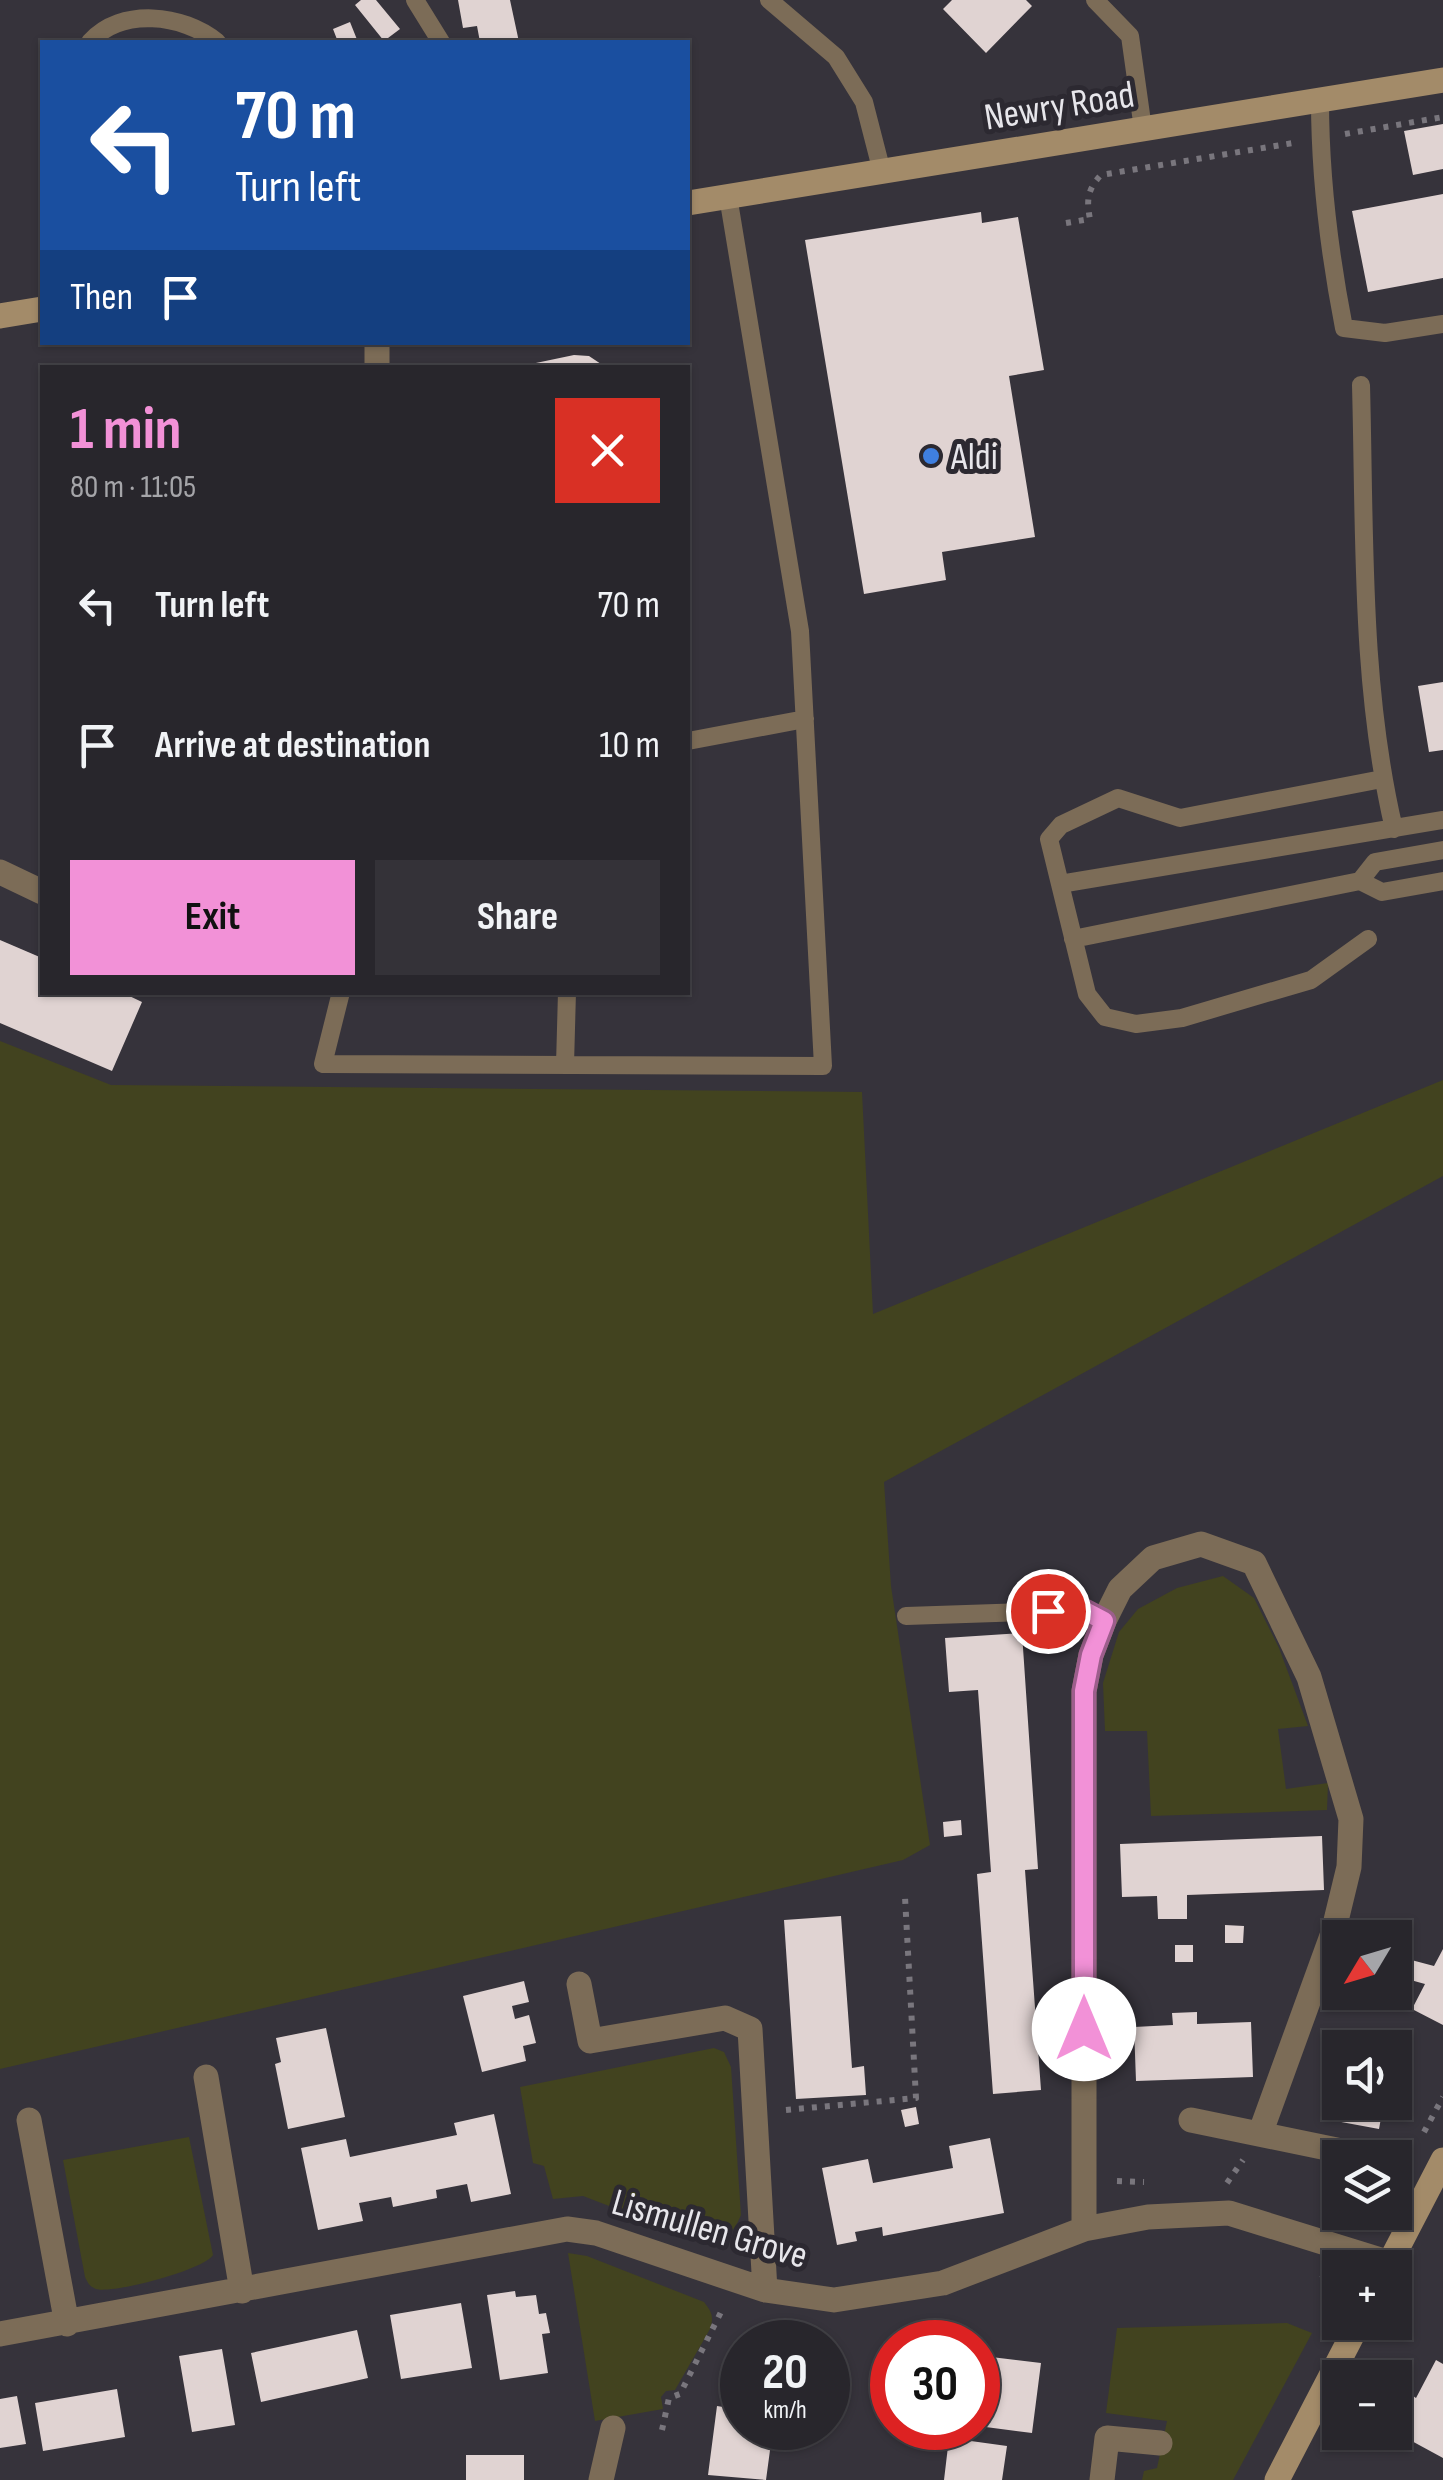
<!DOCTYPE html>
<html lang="en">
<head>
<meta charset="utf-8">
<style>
	:root { --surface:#28262c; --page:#343238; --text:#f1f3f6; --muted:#a5a5a9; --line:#444348; --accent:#f291d7 }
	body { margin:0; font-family:"Sofia Sans Condensed",sans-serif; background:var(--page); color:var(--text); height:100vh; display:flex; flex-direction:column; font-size:38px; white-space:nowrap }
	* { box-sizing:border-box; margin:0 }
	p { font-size:32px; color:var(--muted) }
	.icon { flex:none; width:55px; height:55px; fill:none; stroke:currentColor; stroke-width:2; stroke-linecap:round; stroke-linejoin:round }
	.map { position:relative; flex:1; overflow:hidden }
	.drawer { position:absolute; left:40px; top:365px; width:650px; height:630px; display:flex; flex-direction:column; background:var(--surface); border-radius:0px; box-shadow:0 2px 8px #0004,0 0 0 2px var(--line) }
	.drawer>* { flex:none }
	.top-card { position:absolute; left:40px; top:40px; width:650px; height:305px; border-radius:0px; box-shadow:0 2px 8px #0004,0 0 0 2px var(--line); background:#1a4fa0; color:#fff; overflow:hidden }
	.needle { width:65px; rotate:232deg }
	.buttons { position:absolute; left:1322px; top:1920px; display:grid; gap:20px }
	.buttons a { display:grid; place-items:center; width:90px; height:90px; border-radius:0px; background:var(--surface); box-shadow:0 2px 8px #0004,0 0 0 2px var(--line); font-size:50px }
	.speed { position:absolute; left:720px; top:2320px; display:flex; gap:20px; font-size:50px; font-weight:700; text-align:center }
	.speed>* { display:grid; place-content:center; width:130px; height:130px; border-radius:50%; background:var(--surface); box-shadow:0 2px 8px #0004,0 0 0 2px var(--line); line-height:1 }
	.speed small { font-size:25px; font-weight:400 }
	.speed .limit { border:15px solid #d22; background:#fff; color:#111 }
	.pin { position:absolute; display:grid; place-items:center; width:85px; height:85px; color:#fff; margin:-42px; border:5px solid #fff; border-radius:50%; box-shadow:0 2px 10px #0007 }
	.me { position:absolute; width:110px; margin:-55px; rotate:0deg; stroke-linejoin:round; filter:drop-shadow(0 0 8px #0008) }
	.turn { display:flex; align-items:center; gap:35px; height:210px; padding:0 30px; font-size:45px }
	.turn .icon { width:130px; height:130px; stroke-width:2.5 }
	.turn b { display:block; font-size:70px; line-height:85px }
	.then { display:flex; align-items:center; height:95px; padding:0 30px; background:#0003; gap:20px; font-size:38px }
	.round { display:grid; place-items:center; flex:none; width:105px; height:105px; border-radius:0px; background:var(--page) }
	.summary { display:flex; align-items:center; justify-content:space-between; height:170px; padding:0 30px }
	h1 { font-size:60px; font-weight:700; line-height:75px; color:var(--accent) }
	.primary-button { display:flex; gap:20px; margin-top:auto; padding:20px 30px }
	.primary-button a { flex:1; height:115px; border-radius:0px; background:var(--accent); color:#111; font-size:40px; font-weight:700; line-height:115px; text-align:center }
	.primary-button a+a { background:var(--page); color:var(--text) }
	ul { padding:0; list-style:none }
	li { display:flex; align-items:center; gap:30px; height:140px; padding:0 30px }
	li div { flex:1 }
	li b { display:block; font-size:38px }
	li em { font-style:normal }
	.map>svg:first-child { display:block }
</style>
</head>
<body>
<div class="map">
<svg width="1443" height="2480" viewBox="0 0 1443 2480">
	<rect width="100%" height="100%" fill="#36333b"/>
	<!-- green -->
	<path fill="#42431f" d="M0 1041 111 1085 862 1092 873 1314 1443 1080V1176L884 1482 891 1586 930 1845 903 1860 0 2069Z
		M1223 1576 1254 1598 1279 1648 1308 1726 1278 1729 1286 1789 1328 1783 1327 1810 1151 1816 1147 1731H1105L1103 1683 1119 1632 1138 1609 1177 1588Z
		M714 2048 724 2052 731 2067 741 2215C732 2237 721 2244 698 2240L583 2196 553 2199 544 2166 533 2163 520 2087Z
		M189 2137 213 2255C204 2270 113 2294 96 2289 89 2286 88 2283 85 2277L63 2160Z
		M568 2253 587 2256 704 2302C712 2312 714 2317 710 2329L675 2390 666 2391 661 2397 663 2409 595 2421Z
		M1287 2323 1312 2333 1233 2480H1142L1144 2471 1157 2468 1167 2421 1106 2413 1117 2328Z"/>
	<!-- building -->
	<path fill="#e0d3d2" d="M361 0H376L400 29 384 41 355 5Z
		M458 0H510L519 42H480L477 26 463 28Z
		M952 0H1026L1032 6 986 53 943 9Z
		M350 22 358 42H338L333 29Z
		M1443 124V169L1413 175 1404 131Z
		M1443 194V278L1368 292 1352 211Z
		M981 212 982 223 1018 217 1044 370 1009 376 1035 537 942 552 946 580 864 594 805 240Z
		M574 355 589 356 607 368H512Z
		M1443 682V750L1429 752 1418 686Z
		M0 940 42 958V992H121L142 1002 112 1071 0 1023Z
		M1022 1633 1038 1869 1025 1870 1041 2090 993 2094 977 1874 991 1872 978 1690 949 1692 945 1638Z
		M961 1820 962 1835 944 1837 943 1822Z
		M1322 1836 1324 1890 1187 1895V1919H1158L1157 1896 1122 1897 1120 1844Z
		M841 1916 852 2068 864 2066 866 2095 796 2099 784 1920Z
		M1225 1925 1244 1926 1243 1943H1225Z
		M1175 1945H1193V1962H1175Z
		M1443 1949V2025L1412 2009 1425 1984 1396 1976 1400 1957 1434 1966Z
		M524 1981 529 2002 512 2006 515 2019 529 2015 536 2043 523 2046 526 2061 482 2072 463 1996Z
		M1395 1981 1401 1982 1397 2004 1371 1999 1372 1992H1395Z
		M1197 2012V2024L1251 2022 1253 2077 1136 2081 1134 2027 1173 2025 1172 2013Z
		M326 2028 345 2117 288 2129 275 2064 281 2062 276 2038Z
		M1338 2052 1340 2102H1384L1379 2129 1325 2119Z
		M916 2107 919 2124 905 2127 901 2110Z
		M494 2114 511 2194 471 2202 467 2184 436 2190 437 2198 393 2207 391 2197 359 2203 363 2221 318 2230 301 2148 346 2139 350 2157 457 2135 454 2123Z
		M990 2138 1004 2213 883 2236 882 2227 855 2232 857 2241 837 2245 822 2168 868 2159 873 2183 953 2168 949 2146Z
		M515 2291 516 2297 536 2295 539 2314 546 2313 550 2333 542 2334 548 2373 500 2380 487 2295Z
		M461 2303 472 2368 401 2379 390 2315Z
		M357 2330 368 2378 261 2402 251 2353Z
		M222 2349 235 2425 192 2432 179 2356Z
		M983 2356 1041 2363 1032 2433 978 2426Z
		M1436 2360 1443 2364V2458L1397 2433 1410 2409 1403 2406 1410 2394 1416 2398Z
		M117 2389 125 2437 43 2451 35 2403Z
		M17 2396 26 2444 0 2448V2399Z
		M717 2406 742 2410V2428H773L766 2480 708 2475Z
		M949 2438 1007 2446 1002 2480H944Z
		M466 2455H524V2480H466Z"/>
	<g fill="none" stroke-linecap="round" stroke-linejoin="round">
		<!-- path -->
		<path stroke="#79767d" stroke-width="6" stroke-dasharray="5 8" stroke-linecap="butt" d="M1345 134 1443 117
			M1066 223 1090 219C1086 199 1088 189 1101 175L1293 143
			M786 2110 916 2098 905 1897
			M1424 2132 1443 2097
			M1117 2181 1144 2182
			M1227 2183 1243 2160
			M1322 2275 1331 2290V2305
			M662 2430 669 2398 680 2394 723 2308"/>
		<!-- lane -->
		<path stroke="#7c6c57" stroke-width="18" d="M415 0 441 42
			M769 0 836 57 864 102 882 172
			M1095 0 1130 36 1143 129
			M90 42C121 7 183 14 217 42
			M1320 100C1320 178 1329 251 1344 328L1385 333 1443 324
			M1361 385C1365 533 1360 684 1394 829
			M688 741 805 719
			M1382 779 1180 818 1118 798 1061 825 1049 839 1060 884 1443 820
			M1360 881 1375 862 1443 850
			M1060 884 1087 994 1105 1017 1136 1024 1182 1018 1311 980 1368 939
			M1073 939 1360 881 1382 892 1443 881
			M341 992 323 1064 823 1066 800 631 728 196
			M565 1065 567 992
			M906 1616 1083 1610 1104 1621"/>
		<!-- street -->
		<path stroke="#7c6c57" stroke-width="25" d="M377 342V368
			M0 872 42 892
			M579 1984 590 2041 725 2018 750 2029 765 2290
			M206 2077 242 2291
			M29 2120 67 2324
			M1191 2120 1356 2154
			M1084 2229V1691L1091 1655 1104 1621 1120 1589 1153 1558 1201 1544 1254 1563 1309 1677 1351 1819 1349 1867 1333 1933 1260 2134
			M0 2334 567 2229 596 2233 765 2290 834 2300 943 2283 1084 2229 1148 2217 1229 2213 1390 2263
			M601 2480 613 2428
			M1102 2480 1107 2438 1160 2443"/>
		<!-- secondary -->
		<path stroke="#a38b69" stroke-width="25" d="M688 203 1443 80
			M0 316 42 309
			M1387 2268 1443 2160
			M1277 2480 1359 2322"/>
	</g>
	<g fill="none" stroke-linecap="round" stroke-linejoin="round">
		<defs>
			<path id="route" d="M1048 1611 1083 1610 1104 1621 1091 1655 1084 1691V2029"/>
		</defs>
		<!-- route casing -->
		<use href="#route" stroke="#9d5e8c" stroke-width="25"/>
		<!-- route -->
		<use href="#route" stroke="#f291d7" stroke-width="18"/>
	</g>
	<!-- markers -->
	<circle fill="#3f7fe0" stroke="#2c2931" stroke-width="4" cx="931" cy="456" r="10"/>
	<g text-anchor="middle" stroke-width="10" stroke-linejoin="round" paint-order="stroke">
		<!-- street labels -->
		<g font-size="38" fill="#e7e6eb" stroke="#2c2931">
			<text transform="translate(1059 105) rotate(-9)" y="13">Newry Road</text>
			<text transform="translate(710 2228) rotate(16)" y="13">Lismullen Grove</text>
		</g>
		<!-- poi labels -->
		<g font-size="38" fill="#e7e6eb" stroke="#2c2931" text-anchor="start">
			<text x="951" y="469">Aldi</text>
		</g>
	</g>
</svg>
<div class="buttons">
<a><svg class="needle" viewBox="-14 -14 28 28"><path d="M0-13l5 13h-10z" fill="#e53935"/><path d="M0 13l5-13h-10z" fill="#a5a5a9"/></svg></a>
<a><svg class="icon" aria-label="sound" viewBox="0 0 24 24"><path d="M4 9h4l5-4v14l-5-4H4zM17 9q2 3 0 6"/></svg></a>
<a><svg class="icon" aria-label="layers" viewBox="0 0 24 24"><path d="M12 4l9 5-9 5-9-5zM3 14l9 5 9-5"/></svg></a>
<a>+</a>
<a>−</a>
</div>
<div class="speed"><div>20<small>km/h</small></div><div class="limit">30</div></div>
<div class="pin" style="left:1048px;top:1611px;background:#d93025"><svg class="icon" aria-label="arrive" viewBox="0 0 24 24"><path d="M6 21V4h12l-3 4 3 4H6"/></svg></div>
<svg class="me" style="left:1084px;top:2029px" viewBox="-20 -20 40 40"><circle r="19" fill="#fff"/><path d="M0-13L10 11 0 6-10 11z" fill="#f291d7"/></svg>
<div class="top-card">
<div class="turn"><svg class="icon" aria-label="left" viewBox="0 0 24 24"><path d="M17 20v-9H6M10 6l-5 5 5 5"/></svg><div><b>70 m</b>Turn left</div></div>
<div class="then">Then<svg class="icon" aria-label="arrive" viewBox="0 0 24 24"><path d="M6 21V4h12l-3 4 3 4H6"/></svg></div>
</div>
<section class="drawer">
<div class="summary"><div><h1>1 min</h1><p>80 m · 11:05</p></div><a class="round" style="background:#d93025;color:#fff"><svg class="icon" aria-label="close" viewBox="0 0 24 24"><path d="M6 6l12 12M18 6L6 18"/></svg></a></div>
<ul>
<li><svg class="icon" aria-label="left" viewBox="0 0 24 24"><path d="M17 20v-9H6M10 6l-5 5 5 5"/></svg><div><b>Turn left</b></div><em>70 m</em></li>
<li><svg class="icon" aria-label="arrive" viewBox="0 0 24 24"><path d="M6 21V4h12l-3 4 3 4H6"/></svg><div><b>Arrive at destination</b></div><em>10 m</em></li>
</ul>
<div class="primary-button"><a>Exit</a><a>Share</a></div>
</section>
</div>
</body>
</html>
